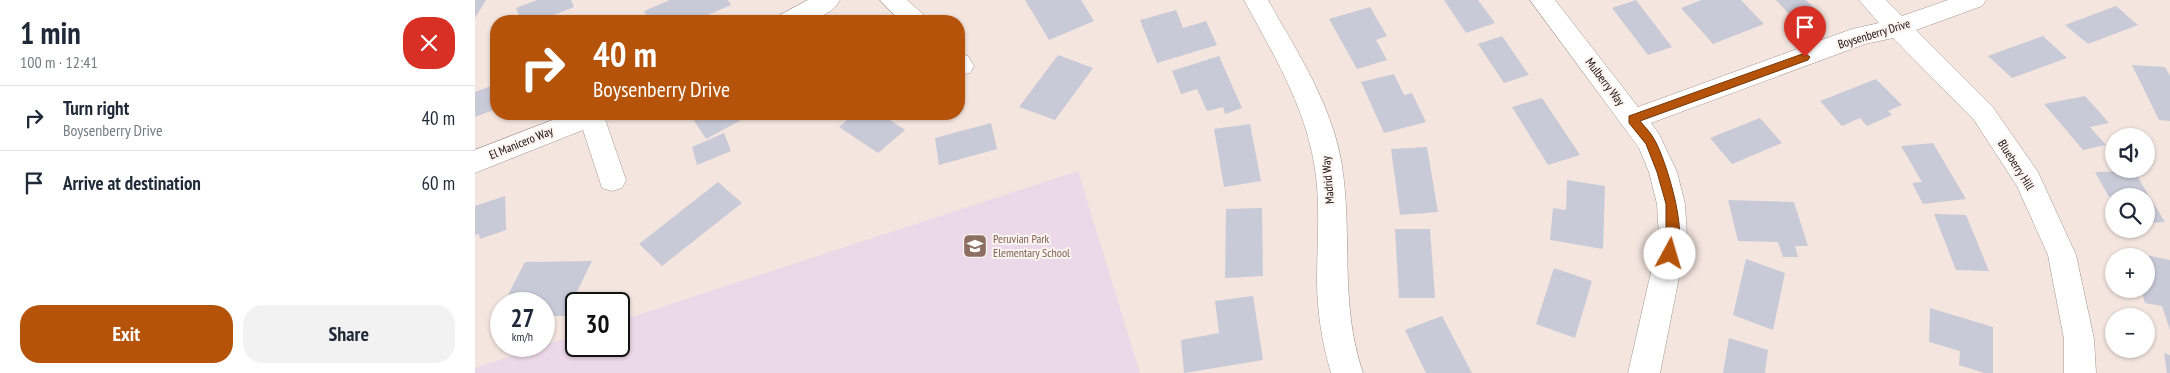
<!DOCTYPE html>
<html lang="en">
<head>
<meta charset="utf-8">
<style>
	:root { --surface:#fff; --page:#f2f2f3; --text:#1f2937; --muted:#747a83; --line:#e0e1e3; --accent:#b45309 }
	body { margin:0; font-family:"PT Sans Narrow",sans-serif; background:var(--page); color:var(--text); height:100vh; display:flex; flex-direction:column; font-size:19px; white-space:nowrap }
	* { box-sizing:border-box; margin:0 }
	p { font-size:16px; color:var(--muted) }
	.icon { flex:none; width:28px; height:28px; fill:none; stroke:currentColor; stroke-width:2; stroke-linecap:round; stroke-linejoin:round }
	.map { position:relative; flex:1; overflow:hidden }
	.panel { display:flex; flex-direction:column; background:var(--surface); width:475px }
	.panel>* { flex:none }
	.top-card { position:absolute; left:15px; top:15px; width:475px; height:105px; border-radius:20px; box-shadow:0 1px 4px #0004; background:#b45309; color:#fff; overflow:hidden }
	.buttons { position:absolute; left:1630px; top:128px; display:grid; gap:10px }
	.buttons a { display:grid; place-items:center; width:50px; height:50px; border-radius:50%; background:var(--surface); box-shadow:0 1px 4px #0004; font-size:25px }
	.speed { position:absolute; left:15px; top:292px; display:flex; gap:10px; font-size:25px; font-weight:700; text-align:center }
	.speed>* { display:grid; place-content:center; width:65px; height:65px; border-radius:50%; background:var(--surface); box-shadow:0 1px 4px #0004; line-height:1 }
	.speed small { font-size:12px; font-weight:400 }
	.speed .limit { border:2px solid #111; border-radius:8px; background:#fff; color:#111 }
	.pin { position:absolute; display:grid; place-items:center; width:42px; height:42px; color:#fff; margin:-51px -21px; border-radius:50% 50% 50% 0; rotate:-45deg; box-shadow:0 0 5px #0007 }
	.pin .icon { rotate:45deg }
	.me { position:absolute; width:55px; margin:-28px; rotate:6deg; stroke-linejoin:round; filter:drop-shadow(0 0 4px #0008) }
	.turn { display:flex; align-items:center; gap:18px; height:105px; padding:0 20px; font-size:22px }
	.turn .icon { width:65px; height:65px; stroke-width:2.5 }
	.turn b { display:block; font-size:35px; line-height:42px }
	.round { display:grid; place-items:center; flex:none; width:52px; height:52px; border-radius:20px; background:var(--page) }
	.overview { display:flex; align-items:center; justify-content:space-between; height:85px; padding:0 20px }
	h1 { font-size:30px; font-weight:600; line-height:38px }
	.cta { display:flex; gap:10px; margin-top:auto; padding:10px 20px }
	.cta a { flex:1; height:58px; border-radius:20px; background:var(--accent); color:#fff; font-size:20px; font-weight:600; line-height:58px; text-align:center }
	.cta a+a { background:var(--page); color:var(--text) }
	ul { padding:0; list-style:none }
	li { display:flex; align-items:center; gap:15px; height:65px; padding:0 20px; border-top:1px solid var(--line) }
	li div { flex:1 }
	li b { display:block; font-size:19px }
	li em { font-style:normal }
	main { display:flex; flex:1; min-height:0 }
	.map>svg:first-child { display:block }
</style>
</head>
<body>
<main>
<section class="panel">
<div class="overview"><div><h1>1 min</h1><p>100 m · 12:41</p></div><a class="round" style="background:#d93025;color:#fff"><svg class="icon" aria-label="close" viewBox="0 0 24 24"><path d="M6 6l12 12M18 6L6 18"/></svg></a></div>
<ul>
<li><svg class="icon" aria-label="right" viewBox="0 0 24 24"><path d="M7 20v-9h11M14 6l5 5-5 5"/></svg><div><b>Turn right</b><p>Boysenberry Drive</p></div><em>40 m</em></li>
<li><svg class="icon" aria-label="arrive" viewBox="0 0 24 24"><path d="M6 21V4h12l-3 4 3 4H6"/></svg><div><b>Arrive at destination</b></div><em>60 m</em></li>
</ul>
<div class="cta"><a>Exit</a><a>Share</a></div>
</section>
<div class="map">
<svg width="1695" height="373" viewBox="0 0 1695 373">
	<rect width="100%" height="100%" fill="#f4e5df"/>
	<!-- education -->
	<path fill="#ebd8e8" d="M603 171 665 373H0V368L101 335V346H144V321Z"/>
	<!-- building -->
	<path fill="#c9cad7" d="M0 0H11L0 18Z
		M62 0H96L99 7 64 21H46L41 8Z
		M195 0H253L256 5 219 21H174L169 11Z
		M550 0H606L619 21 574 40Z
		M969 0H1003L1020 23 991 33Z
		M1161 0 1197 47 1173 55 1137 8Z
		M1226 0H1266L1289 24 1238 44 1206 8Z
		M1301 0H1331L1339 8 1316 16Z
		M1641 6 1663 25 1613 44 1590 25Z
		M895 7 912 36 901 40 912 60 882 69 854 19Z
		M701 10 708 28 731 21 742 45 682 63 665 20Z
		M1027 36 1054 75 1029 83 1003 44Z
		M1568 36 1592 58 1537 78 1513 56Z
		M583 55 618 68 580 120 544 107Z
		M744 56 767 108 750 114 748 107 732 111 722 89 706 94 697 71Z
		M1657 65 1690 67 1695 76V121L1684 120Z
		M919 74 929 95 937 93 951 122 909 133 886 82Z
		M1401 79 1427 105 1413 111 1417 115 1392 126 1385 118 1367 126 1345 101Z
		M21 84V109L0 117V92Z
		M1610 96 1634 123 1615 127 1631 145 1608 150 1569 104Z
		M1067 98 1105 155 1073 165 1037 107Z
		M220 114H277L231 139 216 116Z
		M379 114H406L430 130 403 153 364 127Z
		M1285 118 1307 143 1257 164 1235 138Z
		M516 123 522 149 464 165 460 138Z
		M775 124 786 181 749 187 739 129Z
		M249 133 256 151 222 165 217 147Z
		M1458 143 1491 199 1448 204 1437 183 1447 182 1426 146Z
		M952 147 963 212 925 215 916 149Z
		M1659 171 1690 222 1671 223V196L1634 197 1620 172Z
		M1092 180 1130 186 1128 249 1075 240 1078 208 1091 210Z
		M243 182 267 203 187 266 164 244Z
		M30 196 31 230 5 239 4 234 0 235V206Z
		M1253 200 1319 202 1333 246H1320L1323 257H1308L1303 242 1263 241Z
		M787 208 788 276 750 278 751 209Z
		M1459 214 1491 215 1514 271 1481 270Z
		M920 229H955L960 298H924Z
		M1671 255 1695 260V330L1687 306 1670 303 1666 289H1671Z
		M1271 259 1310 273 1298 330 1258 315Z
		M117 261 90 316H69V304H39L43 295H33L50 262Z
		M1079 268 1117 281 1100 338 1061 324Z
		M778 296 788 360 709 373 706 340 744 333 740 301Z
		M1455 308 1518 327V373H1509L1484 365 1485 351 1454 342Z
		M967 316 997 373H951L930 330Z
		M1254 338 1293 350 1290 373H1248Z
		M1689 353 1695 355V373H1692Z"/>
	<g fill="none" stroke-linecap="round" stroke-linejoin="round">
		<defs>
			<path id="minor" d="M333 0H365C353 22 324 21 302 21L305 15Z
				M405 0H432L449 15 452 21H425Z
				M769 0H793C822 52 858 106 867 166 878 238 864 302 888 373H856C847 342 842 312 842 280 842 241 846 201 839 163 829 104 797 52 769 0Z
				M1055 0H1080L1163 107 1377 29 1404 23 1384 0H1411L1427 16 1473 0H1511L1507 6 1441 30 1517 106 1563 172 1601 255 1619 339 1621 373H1589V339L1573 255 1542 186 1499 120 1418 38 1390 44 1176 123 1184 134 1202 172 1210 204 1212 237 1185 373H1153L1184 237 1182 204 1174 172 1164 148Z
				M484 53 493 56 499 66 495 73 484 75Z
				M93 114H133L130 119 151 180 147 188 137 191 127 188 108 130 0 173V150Z"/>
		</defs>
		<!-- minor casing -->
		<use href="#minor" stroke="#a39690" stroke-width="1"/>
		<!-- minor -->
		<use href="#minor" fill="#fff" fill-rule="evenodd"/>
	</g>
	<!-- route -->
	<path fill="#b45309" stroke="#753606" d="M1330 53 1335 57 1333 60 1165 121C1170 127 1176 133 1179 139 1190 156 1220 250 1195 259L1191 257V204L1182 172 1171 144 1154 123V116Z"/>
	<!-- icons -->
	<defs>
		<symbol id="school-square" viewBox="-11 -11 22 22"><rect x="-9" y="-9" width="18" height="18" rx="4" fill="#8d6e63" stroke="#fdf4f0"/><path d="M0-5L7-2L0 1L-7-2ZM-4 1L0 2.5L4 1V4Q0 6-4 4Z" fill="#fff"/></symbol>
	</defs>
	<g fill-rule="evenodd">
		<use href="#school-square" x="486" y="232" width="28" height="28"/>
	</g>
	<g text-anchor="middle" stroke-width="4" stroke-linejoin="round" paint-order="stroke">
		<!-- street labels -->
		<g font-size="12" fill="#120d0b" stroke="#fdf4f0">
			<text transform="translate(1399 34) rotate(-17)" y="4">Boysenberry Drive</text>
			<text transform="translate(1130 82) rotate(53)" y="4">Mulberry Way</text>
			<text transform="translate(46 143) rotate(-22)" y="4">El Manicero Way</text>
			<text transform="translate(1541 165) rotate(58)" y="4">Blueberry Hill</text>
			<text transform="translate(853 180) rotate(-95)" y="4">Madrid Way</text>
		</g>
		<!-- education labels -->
		<g font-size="12" fill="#785e54" stroke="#fdf4f0" text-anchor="start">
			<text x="518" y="243">Peruvian Park<tspan x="518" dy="14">Elementary School</tspan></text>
		</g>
	</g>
</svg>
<div class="buttons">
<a><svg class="icon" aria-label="sound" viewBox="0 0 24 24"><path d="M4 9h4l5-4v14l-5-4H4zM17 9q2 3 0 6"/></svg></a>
<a><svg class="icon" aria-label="search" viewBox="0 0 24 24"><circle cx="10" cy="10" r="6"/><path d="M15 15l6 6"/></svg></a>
<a>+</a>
<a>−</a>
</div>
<div class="speed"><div>27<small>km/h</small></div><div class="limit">30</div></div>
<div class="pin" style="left:1330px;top:57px;background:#d93025"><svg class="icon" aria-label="arrive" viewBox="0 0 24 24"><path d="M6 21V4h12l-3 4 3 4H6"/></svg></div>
<svg class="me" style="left:1195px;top:254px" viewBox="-20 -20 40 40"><circle r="19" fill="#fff"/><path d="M0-13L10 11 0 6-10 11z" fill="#b45309"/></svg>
<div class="top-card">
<div class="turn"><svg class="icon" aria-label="right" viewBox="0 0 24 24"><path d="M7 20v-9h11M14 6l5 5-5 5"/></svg><div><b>40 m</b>Boysenberry Drive</div></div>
</div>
</div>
</main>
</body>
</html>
